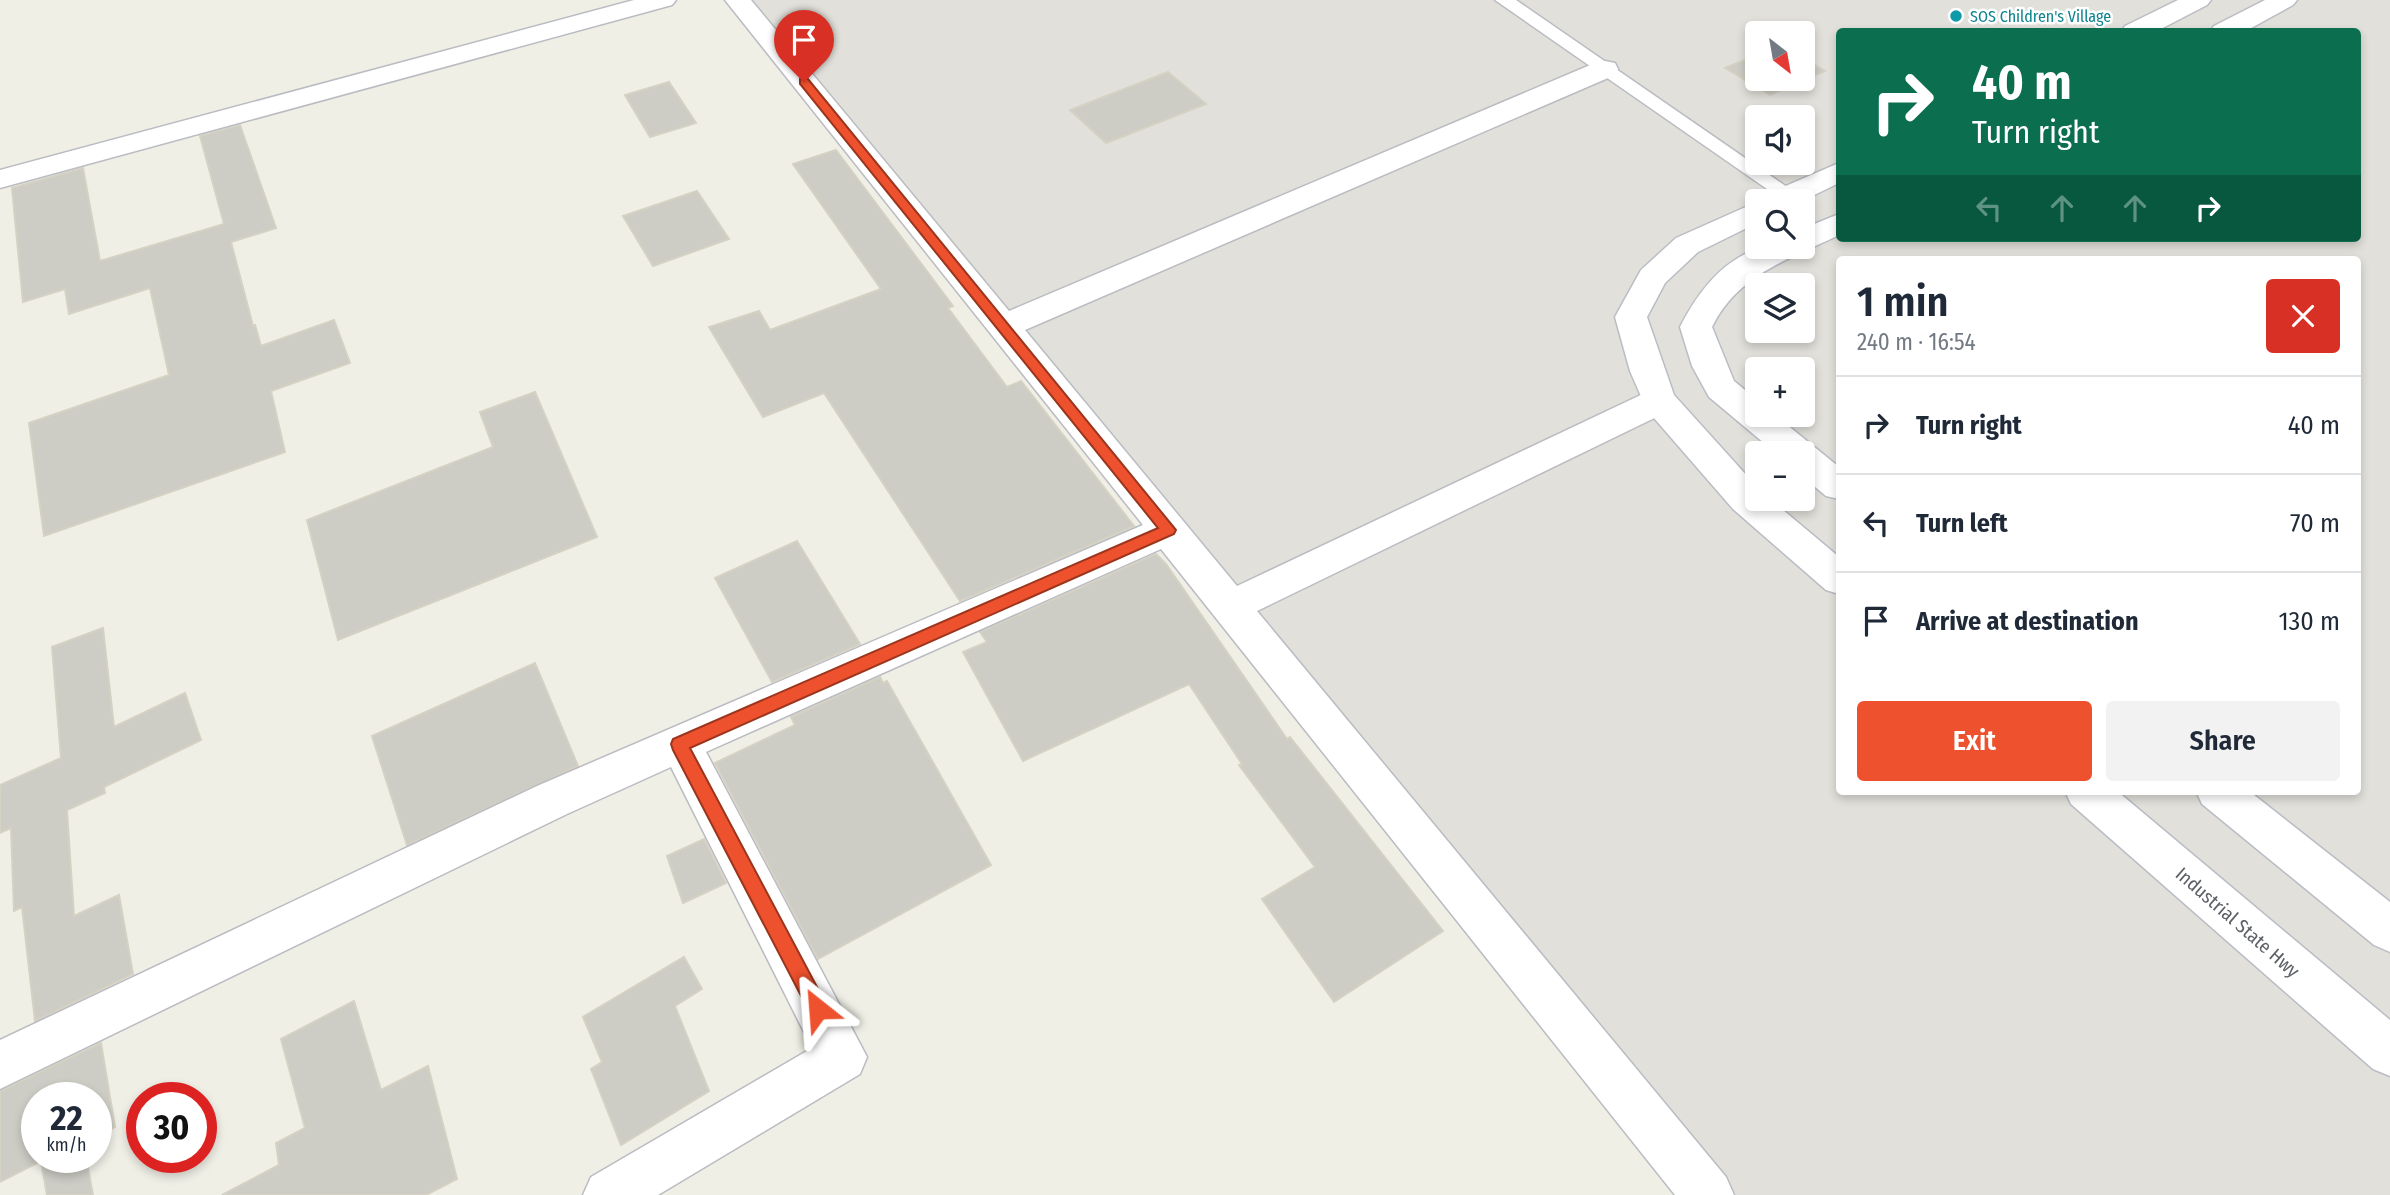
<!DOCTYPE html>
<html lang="en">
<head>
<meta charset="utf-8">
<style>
	:root { --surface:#fff; --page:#f2f2f3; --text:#1f2937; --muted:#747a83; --line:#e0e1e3; --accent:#ee512d }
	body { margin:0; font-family:"Fira Sans Condensed",sans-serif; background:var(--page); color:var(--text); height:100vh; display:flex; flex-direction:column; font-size:26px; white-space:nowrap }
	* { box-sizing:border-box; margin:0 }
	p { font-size:23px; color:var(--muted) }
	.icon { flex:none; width:38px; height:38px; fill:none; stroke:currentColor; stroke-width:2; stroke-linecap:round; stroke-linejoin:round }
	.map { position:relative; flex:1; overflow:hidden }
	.details { position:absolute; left:1836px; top:256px; width:525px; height:539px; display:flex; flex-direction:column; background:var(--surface); border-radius:7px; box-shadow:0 4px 10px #0003 }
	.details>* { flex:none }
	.guide { position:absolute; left:1836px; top:28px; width:525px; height:214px; border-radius:7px; box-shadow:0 4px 10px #0003; background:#0b6e4f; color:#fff; overflow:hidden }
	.needle { width:46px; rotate:149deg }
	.tools { position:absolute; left:1745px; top:21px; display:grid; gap:14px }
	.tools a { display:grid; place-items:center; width:70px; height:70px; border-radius:7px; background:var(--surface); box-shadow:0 4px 10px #0003; font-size:35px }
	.speed { position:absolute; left:21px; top:1082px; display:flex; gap:14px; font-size:35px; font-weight:700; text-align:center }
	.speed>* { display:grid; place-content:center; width:91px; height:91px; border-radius:50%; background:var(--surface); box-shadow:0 4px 10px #0003; line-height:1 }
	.speed small { font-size:18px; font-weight:400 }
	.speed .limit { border:10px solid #d22; background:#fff; color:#111 }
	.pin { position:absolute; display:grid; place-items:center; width:60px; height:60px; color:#fff; margin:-72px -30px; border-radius:50% 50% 50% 0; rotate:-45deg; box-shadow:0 0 7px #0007 }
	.pin .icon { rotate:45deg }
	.me { position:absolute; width:77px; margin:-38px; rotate:332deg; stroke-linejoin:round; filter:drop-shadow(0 0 5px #0008) }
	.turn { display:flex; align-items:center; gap:24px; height:147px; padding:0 21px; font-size:32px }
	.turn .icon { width:91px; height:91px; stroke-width:2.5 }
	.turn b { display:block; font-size:49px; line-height:60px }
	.lanes { display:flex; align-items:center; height:66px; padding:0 21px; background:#0003; justify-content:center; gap:35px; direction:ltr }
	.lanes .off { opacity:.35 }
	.round { display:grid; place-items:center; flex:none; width:74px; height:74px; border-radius:7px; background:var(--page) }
	.overview { display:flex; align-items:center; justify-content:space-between; height:119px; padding:0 21px }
	h1 { font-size:42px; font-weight:600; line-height:52px }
	.button { display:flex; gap:14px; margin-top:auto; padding:14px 21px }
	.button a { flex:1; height:80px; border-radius:7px; background:var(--accent); color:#fff; font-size:28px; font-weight:600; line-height:80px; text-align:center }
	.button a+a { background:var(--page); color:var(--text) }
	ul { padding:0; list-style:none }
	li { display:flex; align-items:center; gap:21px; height:98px; padding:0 21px; border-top:2px solid var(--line) }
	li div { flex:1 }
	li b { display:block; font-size:26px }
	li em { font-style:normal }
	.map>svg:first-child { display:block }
</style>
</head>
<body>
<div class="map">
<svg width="2390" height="1195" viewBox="0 0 2390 1195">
	<rect width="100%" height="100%" fill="#f0efe6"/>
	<!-- industrial -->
	<path fill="#e1e0da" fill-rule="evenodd" d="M743 0H2390V1195H1705ZM1839 32H2357V238H1839ZM1757 33H1802V79H1757ZM1757 117H1802V163H1757ZM1757 201H1802V247H1757ZM1839 259H2357V791H1839ZM1757 285H1802V331H1757ZM1757 369H1802V415H1757ZM1757 453H1802V499H1757Z"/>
	<!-- building -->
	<path fill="#cdccc5" stroke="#d5d1c3" stroke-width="2" d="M1757 55V79H1802V58L1825 71 1770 95 1725 68Z
		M1168 72 1206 104 1106 143 1070 110Z
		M669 82 696 123 650 137 625 95Z
		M240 125 276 228 231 242 253 326 255 325 261 346 334 320 350 363 271 391 285 452 44 536 29 423 169 375 150 288 69 314 65 289 23 302 12 188 83 168 100 261 224 224 200 136Z
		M836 150 953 306 948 308 1007 387 1021 381 1134 526 960 601 824 393 763 417 709 327 759 311 770 330 881 289 793 164Z
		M697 191 729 239 653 266 623 216Z
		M535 392 597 537 338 640 307 520 493 447 480 412Z
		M797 541 860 644 772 682 715 578Z
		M1156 554 1166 564 1287 739 1290 737 1443 931 1334 1002 1262 899 1315 867 1239 765 1242 764 1189 684 1023 761 963 652 987 642 980 632Z
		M103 628 114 727 185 693 201 740 104 787 105 793 67 810 74 916 119 895 133 974 35 1021 22 907 14 911 11 828 0 833V785L61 758 52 647Z
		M535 663 578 766 407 845 372 736Z
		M880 677 883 683 887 681 991 865 818 959 715 763 795 725 791 717Z
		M704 839 726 883 683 903 667 856Z
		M684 957 702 989 675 1006 709 1091 621 1145 591 1069 602 1062 583 1017Z
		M354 1001 381 1090 428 1066 457 1179 426 1195H222L279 1165 276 1143 305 1128 281 1039Z
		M101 1043 115 1127 96 1137V1097H37V1157H86L93 1195H47L41 1161 0 1182V1091Z"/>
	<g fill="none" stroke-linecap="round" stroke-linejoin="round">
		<defs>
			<path id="service" d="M1495 0H1516L1800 196 1794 201 1783 200Z"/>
			<path id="minor" d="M634 0H676L672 5 0 188V170Z
				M725 0H751L1009 311 1595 63 1605 61 1615 63 1618 69 1615 75 1025 330 1237 586 1647 392 1659 389 1671 392 1676 401 1671 410 1257 611 1726 1177 1734 1195H1675L1161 549 706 752 867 1057 860 1074 658 1195H583L591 1177 812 1048 671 767 567 814 0 1089V1040L537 786 1143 525Z"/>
			<path id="secondary" d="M2178 0H2211L2207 5 2155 32H2121L2125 26Z
				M2265 0H2297L2293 5 2244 32H2210L2214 26Z
				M1839 163V183L1802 201H1763L1767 194Z
				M1757 202V223L1698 252 1665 283 1647 317 1674 395 1757 487V499H1770L1839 557V594L1826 590 1733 509 1647 410 1630 371 1615 317 1641 270 1676 238Z
				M1839 214V235C1790 259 1738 274 1712 327L1734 381 1757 400V415H1775L1839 467V499L1826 496 1802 476V453H1776L1709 397 1692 366 1680 327C1698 292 1724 257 1764 247 1776 244 1791 247 1802 247V229Z
				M2065 791H2117L2390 1020V1076L2373 1069 2071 804Z
				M2196 791H2249L2390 902V952L2374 945 2202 804Z"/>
		</defs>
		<!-- service casing -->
		<use href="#service" stroke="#babcc2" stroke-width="3"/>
		<!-- minor casing -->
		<use href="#minor" stroke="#babcc2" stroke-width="3"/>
		<!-- secondary casing -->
		<use href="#secondary" stroke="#bbbdc4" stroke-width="3"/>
		<!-- service -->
		<use href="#service" fill="#fff" fill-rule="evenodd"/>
		<!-- minor -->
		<use href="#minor" fill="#fff" fill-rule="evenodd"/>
		<!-- secondary -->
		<use href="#secondary" fill="#fff" fill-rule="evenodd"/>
	</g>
	<!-- route -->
	<path fill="#ee512d" stroke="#9b351d" stroke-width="2" d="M800 79H808L1176 530 1174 534 690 748 825 1002 828 1009 825 1015 818 1018 811 1015 673 750 671 744 673 739 1158 528 800 84Z"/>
	<!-- markers -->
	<circle fill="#0f9aa8" stroke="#fff" stroke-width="2.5" cx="1956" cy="16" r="7"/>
	<g text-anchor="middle" stroke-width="5" stroke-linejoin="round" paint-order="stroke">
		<!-- far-culture labels -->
		<g font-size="16" fill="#0d838f" stroke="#fff" text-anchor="start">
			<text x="1970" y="22">SOS Children's Village</text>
		</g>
		<!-- street labels -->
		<g font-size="19" fill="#5d6066" stroke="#fff">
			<text transform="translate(2238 922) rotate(41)" y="7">Industrial State Hwy</text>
		</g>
	</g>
</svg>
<div class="tools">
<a><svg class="needle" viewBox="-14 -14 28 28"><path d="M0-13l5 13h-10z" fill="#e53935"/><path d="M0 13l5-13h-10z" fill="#747a83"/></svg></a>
<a><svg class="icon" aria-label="sound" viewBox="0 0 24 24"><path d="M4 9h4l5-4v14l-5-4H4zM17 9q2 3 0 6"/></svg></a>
<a><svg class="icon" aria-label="search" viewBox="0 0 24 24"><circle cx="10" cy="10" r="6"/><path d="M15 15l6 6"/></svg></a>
<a><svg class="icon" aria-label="layers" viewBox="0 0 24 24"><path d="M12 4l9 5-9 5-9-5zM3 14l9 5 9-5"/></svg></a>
<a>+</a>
<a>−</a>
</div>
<div class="speed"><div>22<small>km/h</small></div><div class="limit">30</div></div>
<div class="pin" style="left:804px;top:82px;background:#d93025"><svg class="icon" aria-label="arrive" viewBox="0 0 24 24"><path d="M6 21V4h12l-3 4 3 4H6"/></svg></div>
<svg class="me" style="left:818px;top:1009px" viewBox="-20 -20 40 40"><path d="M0-17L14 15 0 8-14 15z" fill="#ee512d" stroke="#fff" stroke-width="4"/></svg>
<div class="guide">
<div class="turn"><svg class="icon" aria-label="right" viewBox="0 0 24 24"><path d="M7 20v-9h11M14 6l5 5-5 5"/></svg><div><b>40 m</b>Turn right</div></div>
<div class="lanes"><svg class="icon off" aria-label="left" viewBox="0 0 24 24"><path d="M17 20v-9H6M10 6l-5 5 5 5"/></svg><svg class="icon off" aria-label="ahead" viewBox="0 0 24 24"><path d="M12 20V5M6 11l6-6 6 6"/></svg><svg class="icon off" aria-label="ahead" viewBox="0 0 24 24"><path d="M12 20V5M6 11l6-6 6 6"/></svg><svg class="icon" aria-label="right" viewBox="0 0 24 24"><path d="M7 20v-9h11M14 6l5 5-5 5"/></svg></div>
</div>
<section class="details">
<div class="overview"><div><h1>1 min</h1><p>240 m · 16:54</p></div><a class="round" style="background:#d93025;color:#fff"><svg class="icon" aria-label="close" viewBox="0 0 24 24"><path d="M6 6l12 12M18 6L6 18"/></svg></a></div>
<ul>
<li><svg class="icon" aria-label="right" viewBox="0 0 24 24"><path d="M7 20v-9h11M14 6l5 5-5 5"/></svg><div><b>Turn right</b></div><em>40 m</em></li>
<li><svg class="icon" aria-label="left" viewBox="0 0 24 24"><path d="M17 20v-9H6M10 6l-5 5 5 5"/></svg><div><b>Turn left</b></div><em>70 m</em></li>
<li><svg class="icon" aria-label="arrive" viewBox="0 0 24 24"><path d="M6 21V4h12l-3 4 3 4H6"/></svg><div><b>Arrive at destination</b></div><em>130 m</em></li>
</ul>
<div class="button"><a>Exit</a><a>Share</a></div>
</section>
</div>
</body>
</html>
